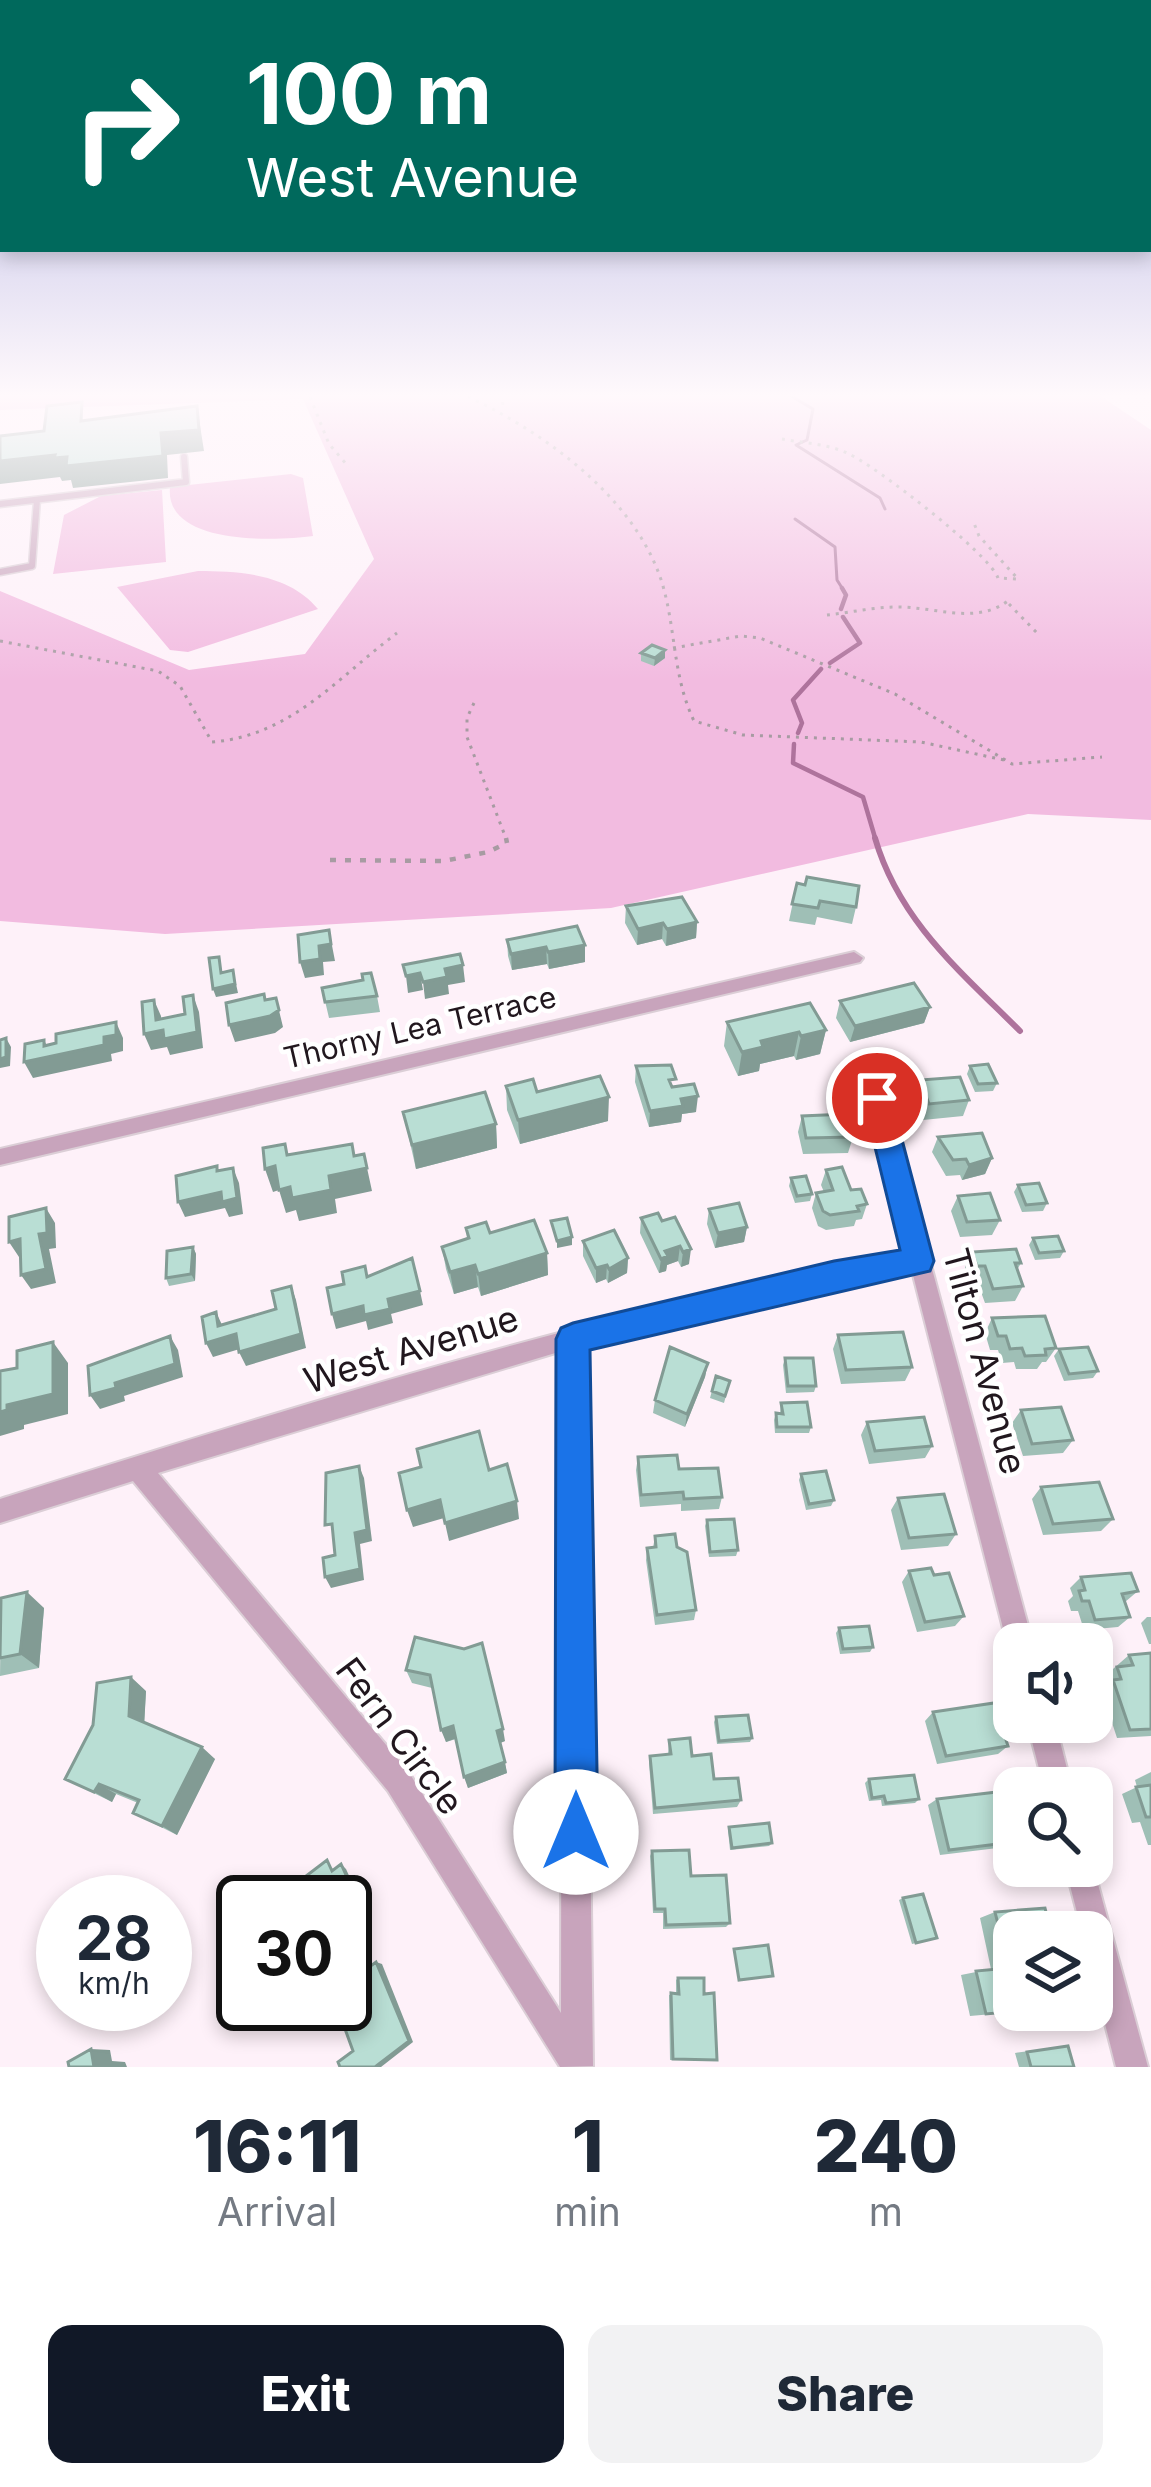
<!DOCTYPE html>
<html lang="en">
<head>
<meta charset="utf-8">
<style>
	:root { --surface:#fff; --page:#f2f2f3; --text:#1f2937; --muted:#747a83; --accent:#111827 }
	body { margin:0; font-family:Inter,sans-serif; background:var(--page); color:var(--text); height:100vh; display:flex; flex-direction:column; font-size:45px; white-space:nowrap }
	* { box-sizing:border-box; margin:0 }
	p { font-size:39px; color:var(--muted) }
	.icon { flex:none; width:66px; height:66px; fill:none; stroke:currentColor; stroke-width:2; stroke-linecap:round; stroke-linejoin:round }
	.map { position:relative; height:2067px; overflow:hidden }
	.details { display:flex; flex-direction:column; background:var(--surface); flex:1 }
	.details>* { flex:none }
	.guide { position:absolute; left:0px; top:0px; width:1152px; height:252px; box-shadow:0 6px 18px #0003; background:#00695c; color:#fff; overflow:hidden }
	.tools { position:absolute; left:993px; top:1623px; display:grid; gap:24px }
	.tools a { display:grid; place-items:center; width:120px; height:120px; border-radius:24px; background:var(--surface); box-shadow:0 6px 18px #0003; font-size:60px }
	.speed { position:absolute; left:36px; top:1875px; display:flex; gap:24px; font-size:60px; font-weight:700; text-align:center }
	.speed>* { display:grid; place-content:center; width:156px; height:156px; border-radius:50%; background:var(--surface); box-shadow:0 6px 18px #0003; line-height:1 }
	.speed small { font-size:30px; font-weight:400 }
	.speed .limit { border:6px solid #111; border-radius:18px; background:#fff; color:#111 }
	.pin { position:absolute; display:grid; place-items:center; width:102px; height:102px; color:#fff; margin:-51px; border:6px solid #fff; border-radius:50%; box-shadow:0 3px 12px #0007 }
	.me { position:absolute; width:132px; margin:-66px; rotate:0deg; stroke-linejoin:round; filter:drop-shadow(0 0 9px #0008) }
	.turn { display:flex; align-items:center; gap:42px; height:252px; padding:0 48px; font-size:54px }
	.turn .icon { width:156px; height:156px; stroke-width:2.5 }
	.turn b { display:block; font-size:84px; line-height:102px }
	.eta { display:flex; justify-content:space-evenly; align-items:center; height:204px; text-align:center }
	.eta b { font-size:72px; font-weight:800; line-height:84px }
	.button { display:flex; gap:24px; margin-top:auto; padding:24px 48px }
	.button a { flex:1; height:138px; border-radius:24px; background:var(--accent); color:#fff; font-size:48px; font-weight:800; line-height:138px; text-align:center }
	.button a+a { background:var(--page); color:var(--text) }
	.map>svg:first-child { display:block }
</style>
</head>
<body>
<div class="map">
<svg width="1151" height="2067" viewBox="0 0 1151 2067">
	<rect width="100%" height="100%" fill="#fef1f9"/>
	<!-- green -->
	<path fill="#f2bbe0" d="M0 393H1096L1151 430V820L1028 814 611 908 165 934 0 921V591L189 670 305 654 374 559 303 399 0 410Z
		M291 474 303 478 313 536C276 541 164 546 170 487Z
		M162 490 166 562 53 574 64 515 101 496Z
		M198 571C240 571 289 574 318 609L188 652 170 650 117 587Z"/>
	<g fill="none" stroke-linecap="round" stroke-linejoin="round">
		<!-- stream-far2 -->
		<path stroke="#ae739c" stroke-width="3" d="M786 393 813 409 807 440 796 445 880 498 885 509
			M795 519 835 547 837 580 844 591"/>
		<!-- stream-far1 -->
		<path stroke="#ae739c" stroke-width="4.5" d="M841 609 846 595 842 588
			M830 663 860 643 843 617
			M798 733 802 723 793 700 821 669
			M794 744 793 763 863 797 876 841"/>
		<!-- stream -->
		<path stroke="#ae739c" stroke-width="6" d="M875 838C899 921 961 972 1020 1031"/>
		<defs>
			<path id="lane" d="M0 504 186 482 184 457
				M0 572 32 566 37 500"/>
			<path id="street" d="M854 952 863 958 860 962 0 1165V1149Z
				M877 1091 884 1093 886 1098 1033 1644H1014V1655L1007 1644 912 1271 801 1292 584 1345 593 2066 560 2067 388 1791 133 1481 0 1523V1499C300 1405 598 1311 907 1254L868 1098 870 1093ZM562 1351 561 2013 408 1771 158 1473Z
				M1027 1722H1055L1072 1788H1044Z
				M1092 1862 1093 1866 1148 2067H1116L1092 1973V1932H1082L1065 1866H1092Z"/>
		</defs>
		<!-- lane casing -->
		<use href="#lane" stroke="#dbced6" stroke-width="9"/>
		<!-- street casing -->
		<use href="#street" stroke="#dbced6" stroke-width="4"/>
		<!-- path-far1 -->
		<path stroke="#a79ba2" stroke-width="3" stroke-dasharray="3 6" stroke-linecap="butt" d="M318 393 310 397 329 444 348 466
			M460 393C540 429 637 497 663 586 676 632 673 677 694 721L743 735 921 742 1004 760
			M502 393 503 411
			M782 439C803 443 828 444 847 453 873 464 990 554 998 578L1018 579 979 536 974 523
			M1009 604 1039 635
			M827 615C855 612 888 604 915 608 947 611 981 622 1009 600
			M0 641 158 671 180 686 212 742C291 736 337 678 397 633
			M673 648 741 636 760 638 895 694 1012 764 1102 757
			M474 703 467 718V737L507 841"/>
		<!-- path -->
		<path stroke="#a79ba2" stroke-width="4.5" stroke-dasharray="6 9" stroke-linecap="butt" d="M330 860 444 861 488 852 507 843 506 838"/>
		<!-- lane -->
		<use href="#lane" stroke="#c8a4bc" stroke-width="6"/>
		<!-- street -->
		<use href="#street" fill="#c8a4bc" fill-rule="evenodd"/>
	</g>
	<!-- wall -->
	<path fill="#9fbfb6" d="M641 653 665 658 654 666 641 661Z
		M797 883 856 907 852 924 817 917 815 925 789 921Z
		M626 906 697 922 696 938 666 946 662 939 637 945 625 923Z
		M507 940 585 945V962L549 969 547 964 512 970 508 956Z
		M322 988 377 996 380 1012 329 1018Z
		M840 1001 930 1007 924 1023 850 1042 836 1018Z
		M727 1022 826 1030 820 1054 796 1060 794 1056 760 1064 759 1071 738 1076 724 1046Z
		M636 1066 675 1087 696 1112 682 1114 681 1122 649 1127 635 1082Z
		M970 1066 997 1083 993 1091 975 1092 967 1074Z
		M920 1080 969 1100 963 1116 923 1120 915 1096Z
		M506 1086 537 1092 608 1121 520 1144 507 1110Z
		M403 1112 496 1124 497 1148 416 1169Z
		M802 1116 853 1137 848 1153 803 1154 798 1132Z
		M938 1137 992 1158 985 1174 962 1180 960 1175 946 1176 932 1152Z
		M826 1170 867 1204 862 1219 856 1220 854 1226 826 1230 818 1226 812 1208 816 1193 824 1192 821 1185Z
		M791 1178 812 1194 810 1201 795 1203 789 1186Z
		M1018 1185 1047 1203 1043 1211 1022 1212 1014 1192Z
		M958 1196 1000 1220 992 1235 960 1237 951 1211Z
		M709 1209 747 1227 744 1242 715 1248 707 1224Z
		M675 1217 689 1264 681 1267 678 1261 667 1265 666 1271 659 1273 640 1233 641 1218 662 1221Z
		M466 1228 490 1233 547 1253 548 1275 481 1296 478 1287 454 1294 446 1269 442 1247 467 1239Z
		M1033 1238 1064 1251 1060 1258 1035 1260 1029 1245Z
		M583 1241 628 1258 627 1273 608 1283 606 1279 596 1283 583 1256Z
		M193 1247 196 1254 195 1281 169 1286 166 1278Z
		M972 1252 1021 1263 1017 1270 1023 1286 1015 1301 985 1303 977 1281H969L965 1267Z
		M992 1318 1056 1348 1046 1362H1042L1037 1369H1016L1014 1362 1002 1363 998 1350H990L985 1333Z
		M838 1335 912 1367 905 1381 841 1384 833 1349Z
		M1059 1349 1098 1371 1093 1378 1064 1381 1054 1356Z
		M785 1358 816 1386 814 1392 786 1393 783 1365Z
		M708 1363 705 1377 685 1427 653 1413 655 1400Z
		M716 1376 730 1381 724 1403 710 1398Z
		M781 1403 811 1427 809 1433H775L774 1420 776 1413H780Z
		M1021 1410 1073 1440 1063 1453 1023 1456 1012 1423Z
		M867 1422 932 1446 925 1458 869 1464 861 1435Z
		M638 1457 679 1469 722 1497 719 1509 681 1511V1504L640 1507 636 1470Z
		M801 1474 834 1500 831 1506 806 1510 799 1480Z
		M1041 1487 1113 1519 1101 1531 1043 1535 1032 1499Z
		M898 1498 956 1534 948 1546 901 1550 891 1510Z
		M707 1520 738 1550 736 1556 709 1557 705 1526Z
		M655 1536 677 1547 696 1610 694 1620 655 1625 646 1560 647 1548H653Z
		M909 1571 934 1575 964 1616 955 1626 917 1632 902 1582Z
		M1081 1577 1138 1591 1125 1602 1130 1617 1118 1627 1084 1630 1078 1611H1071L1068 1601 1073 1596 1070 1588Z
		M1 1598 44 1608 39 1668 0 1676Z
		M1147 1617H1151V1644H1149L1141 1623Z
		M839 1628 873 1647 870 1652 840 1654 836 1633Z
		M415 1637 505 1741 500 1743 507 1773 468 1788 456 1739 446 1742 432 1688 412 1683 406 1670Z
		M1151 1653V1736L1117 1738 1101 1689 1108 1684 1105 1676 1129 1655Z
		M146 1691 144 1723 215 1759 177 1835 133 1813 138 1803 116 1794 112 1802 65 1779Z
		M933 1712 1008 1746 998 1754 937 1764 925 1721Z
		M716 1717 752 1738 750 1742 717 1744 714 1722Z
		M669 1740 692 1756 714 1779 741 1800 737 1807 653 1814 649 1763 650 1756 668 1754Z
		M1151 1772V1845H1148L1140 1822 1132 1823 1122 1794 1137 1787 1135 1780Z
		M869 1779 919 1799 915 1803 882 1806 881 1800 869 1801 865 1783Z
		M1014 1790V1846L940 1855 928 1805 937 1799Z
		M729 1827 772 1843 769 1846 730 1850 728 1830Z
		M652 1851 691 1876 730 1923 726 1927 663 1929V1913H653L650 1856Z
		M903 1898 937 1938 912 1944 899 1900Z
		M995 1912 1037 2010 970 2016 961 1975 991 1969 980 1918Z
		M678 1978 704 1994 717 2060H670L669 1995 676 1994V1980Z
		M1068 2046 1074 2067H1019L1015 2053Z"/>
	<!-- shaded-wall -->
	<path fill="#829b94" d="M197 406 204 451 167 455 168 478 73 488 71 480 62 481 60 477 0 484V461L161 433Z
		M665 650V658L654 666 655 658Z
		M697 922 696 938 666 946 667 929Z
		M663 923 662 939 637 945 638 929Z
		M329 930 335 961 323 962 324 975 305 978 300 962Z
		M585 945V962L549 969 548 952Z
		M546 947 547 964 512 970 511 954Z
		M463 965 465 982 448 985 449 994 425 999 423 982 445 969Z
		M233 970 238 993 216 997 213 989Z
		M420 973 423 990 408 993 406 976Z
		M193 995 199 1012 203 1048 170 1055 167 1047 151 1050 144 1034 156 1020 154 1000 161 1016 162 1030 197 1032Z
		M276 998 283 1027 275 1033 235 1042 229 1025Z
		M930 1007 924 1023 850 1042 855 1026Z
		M116 1022 123 1038V1051L111 1054 112 1061 33 1078 24 1062 44 1046V1040L52 1056 104 1037Z
		M826 1030 820 1054 796 1060 801 1036Z
		M799 1032 794 1056 760 1064 759 1071 738 1076 742 1052 761 1041Z
		M6 1038 11 1047 10 1066 0 1068V1059Z
		M698 1096 696 1112 682 1114 681 1122 649 1127 650 1111 681 1099Z
		M609 1097 608 1121 520 1144 518 1120Z
		M496 1124 497 1148 416 1169 412 1145Z
		M364 1154 372 1191 335 1199 337 1213 299 1221 296 1210 286 1213 279 1190 273 1192 265 1169 275 1166 290 1187 329 1176Z
		M992 1158 985 1174 962 1180 969 1165Z
		M233 1168 239 1183 243 1214 229 1217 225 1208 185 1217 178 1202Z
		M46 1208 55 1223 56 1248 49 1249 56 1283 31 1289 21 1275 39 1234Z
		M747 1227 744 1242 715 1248 718 1233Z
		M572 1237V1245L557 1248V1241Z
		M20 1239 30 1254 19 1257 9 1242Z
		M680 1246 678 1261 667 1265 666 1271 659 1273 661 1259 665 1251Z
		M193 1247 196 1254 195 1281 191 1274Z
		M691 1249 689 1264 681 1267 683 1252Z
		M547 1253 548 1275 481 1296 478 1274Z
		M628 1258 627 1273 608 1283 609 1269Z
		M475 1265 478 1287 454 1294 450 1272Z
		M607 1265 606 1279 596 1283V1268Z
		M291 1286 296 1300 306 1348 246 1366 239 1352 301 1334Z
		M420 1291 423 1305 391 1314 388 1299Z
		M363 1306 390 1309 393 1323 368 1330 366 1321 336 1329 332 1314Z
		M216 1312 223 1327 236 1334 243 1348 213 1357 206 1343 218 1326Z
		M170 1336 178 1350 183 1377 124 1396 125 1401 100 1409 90 1395 115 1383Z
		M53 1342 68 1363V1414L24 1425V1429L0 1436V1441V1412L7 1405Z
		M708 1363 705 1377 685 1427 687 1414Z
		M359 1466 364 1478 372 1541 360 1544 364 1580 331 1588 325 1577 355 1533Z
		M440 1500 444 1518 413 1527 407 1510Z
		M517 1501 519 1519 449 1541 445 1523Z
		M27 1592 44 1608 39 1668 20 1654Z
		M131 1677 146 1691 144 1728 129 1716Z
		M453 1726 457 1738 446 1742 441 1730Z
		M503 1729 505 1741 500 1743 497 1731Z
		M202 1747 215 1759 177 1835 162 1826Z
		M505 1762 507 1773 468 1788 464 1777Z
		M99 1784 116 1794 112 1802 94 1792Z
		M341 1864 346 1869 356 1891 348 1897 359 1921 345 1932Z
		M376 1962 382 1964 413 2042 381 2067H375Z
		M287 2004H291L292 2006 262 2026H258Z
		M91 2049 110 2050 112 2061 125 2062 127 2067H94Z"/>
	<!-- building -->
	<path fill="#b9ded4" stroke="#829b94" stroke-width="3" d="M82 402 81 421 197 406 199 430 161 433 163 456 66 466 67 457 54 458 55 455 0 461V436L44 431 47 406Z
		M652 645 665 650 655 658 641 653Z
		M807 877 859 886 856 907 820 901 818 908 792 904 797 883 805 885Z
		M682 897 697 922 667 929 663 923 638 929 626 906Z
		M577 926 585 945 548 952 546 947 511 954 507 940Z
		M329 930 331 944 319 946 320 959 300 962 298 935Z
		M460 954 463 965 445 969 447 977 423 982 420 973 406 976 403 965Z
		M219 957 221 973 233 970 235 984 213 989 209 958Z
		M371 973 377 996 325 1002 322 988 363 980 362 974Z
		M914 983 930 1007 855 1026 840 1001Z
		M264 994 265 1000 276 998 279 1010 270 1016 229 1025 226 1003Z
		M193 995 197 1032 164 1039 163 1030 144 1034 142 1002 154 1000 156 1020 185 1014 183 997Z
		M810 1003 826 1030 801 1036 799 1032 761 1041 763 1047 742 1052 727 1022Z
		M116 1022V1035L104 1037V1045L24 1062 25 1044 44 1040V1046L56 1043V1034Z
		M6 1038V1057L0 1059V1040Z
		M988 1064 997 1083 978 1084 970 1066Z
		M671 1065 676 1079 669 1080 672 1087 694 1084 698 1096 681 1099 683 1106 650 1111 636 1066Z
		M600 1076 609 1097 518 1120 506 1086 533 1079 537 1092Z
		M960 1077 969 1100 929 1104 920 1080Z
		M485 1092 496 1124 412 1145 403 1112Z
		M847 1114 853 1137 806 1138 802 1116Z
		M982 1133 992 1158 969 1165 966 1159 953 1160 938 1137Z
		M285 1144 287 1155 352 1144 354 1156 364 1154 367 1168 329 1176 331 1190 292 1198 290 1187 279 1190 275 1166 265 1169 263 1148Z
		M217 1166V1171L233 1168 237 1198 222 1202 221 1192 178 1202 176 1176Z
		M842 1167 851 1190 861 1189 867 1204 857 1206 859 1211 830 1215 823 1211 816 1193 833 1190 826 1170Z
		M806 1176 812 1194 797 1196 791 1178Z
		M1039 1183 1047 1203 1026 1205 1018 1185Z
		M990 1193 1000 1220 967 1222 958 1196Z
		M739 1203 747 1227 718 1233 709 1209Z
		M46 1208 47 1233 39 1234 46 1269 21 1275 20 1239 9 1242V1217Z
		M658 1213 662 1221 675 1217 691 1249 683 1252 680 1246 665 1251 668 1256 661 1259 641 1218Z
		M567 1218 572 1237 557 1241 551 1221Z
		M534 1220 547 1253 478 1274 475 1265 450 1272 442 1247 469 1238 466 1228 486 1222 490 1233Z
		M614 1230 628 1258 609 1269 607 1265 596 1268 583 1241Z
		M1058 1236 1064 1251 1039 1253 1033 1238Z
		M193 1247 191 1274 166 1278 167 1251Z
		M1016 1249 1021 1263H1015L1023 1286 993 1289 985 1266H977L972 1252Z
		M412 1258 420 1291 388 1299 390 1309 364 1315 363 1306 332 1314 327 1288 344 1284 342 1272 365 1266 367 1277Z
		M291 1286 301 1334 239 1352 236 1334 206 1343 202 1317 216 1312 218 1326 276 1309 272 1291Z
		M1045 1316 1056 1348 1045 1349 1046 1355 1025 1356 1022 1348 1010 1349 1006 1336H998L992 1318Z
		M903 1332 912 1367 846 1370 838 1335Z
		M170 1336 175 1364 115 1383 116 1388 90 1395 88 1366Z
		M53 1342V1394L7 1405V1410L0 1412V1371L17 1368V1351Z
		M670 1347 708 1363 687 1414 655 1400Z
		M1088 1347 1098 1371 1069 1374 1059 1349Z
		M785 1358H813L816 1386H788Z
		M716 1376 730 1381 725 1396 712 1391Z
		M807 1402 811 1427H777L776 1413 783 1414 781 1403Z
		M1061 1407 1073 1440 1032 1444 1021 1410Z
		M924 1417 932 1446 875 1451 867 1422Z
		M479 1431 489 1470 507 1464 517 1501 445 1523 440 1500 407 1510 399 1473 421 1467 417 1449Z
		M677 1455 679 1469 718 1468 722 1497 684 1499 683 1492 641 1495 638 1457Z
		M359 1466 367 1530 355 1533 360 1569 325 1577 323 1558 335 1555 332 1524 325 1525 326 1473Z
		M826 1471 834 1500 809 1504 801 1474Z
		M1099 1482 1113 1519 1053 1524 1041 1487Z
		M944 1494 956 1534 909 1538 898 1498Z
		M734 1519 738 1550 710 1552 707 1520Z
		M675 1534 677 1547 687 1552 696 1610 657 1615 647 1548 656 1547 655 1536Z
		M931 1568 934 1575 949 1573 964 1616 925 1622 909 1571Z
		M1131 1573 1138 1591 1122 1594 1130 1617 1095 1620 1089 1601H1082L1079 1591 1085 1590 1081 1577Z
		M27 1592 20 1654 0 1658 1 1598Z
		M869 1626 873 1647 843 1649 839 1628Z
		M415 1637 464 1649 482 1643 503 1729 497 1731 505 1762 464 1777 453 1726 441 1730 430 1675 406 1670Z
		M1151 1653V1729L1130 1730 1113 1680 1121 1679 1117 1667 1133 1665 1129 1655Z
		M131 1677 129 1716 202 1747 162 1826 133 1813 139 1800 99 1784 94 1792 65 1779 93 1725 97 1683Z
		M994 1703 1008 1746 946 1756 933 1712Z
		M748 1715 752 1738 719 1741 716 1717Z
		M690 1738 692 1756 711 1754 714 1779 738 1778 741 1800 655 1808 650 1756 671 1754 669 1740Z
		M914 1775 919 1799 886 1803 884 1796 872 1798 869 1779Z
		M1151 1785V1817H1146L1136 1787Z
		M1014 1790V1842L949 1850 937 1799Z
		M769 1823 772 1843 732 1848 729 1827Z
		M689 1850 691 1876 726 1875 730 1923 666 1925 665 1909H655L652 1851Z
		M327 1860 332 1871 341 1864 351 1886 342 1892 353 1917 345 1924V1902H300L293 1886Z
		M923 1894 937 1938 916 1943 903 1898Z
		M1045 1908 1051 1932H1014V2010H1028L986 2014 976 1971 1009 1968 995 1912Z
		M768 1945 773 1976 739 1980 734 1949Z
		M376 1962 409 2041 375 2067H340L338 2062 353 2051 336 2004H345V1985Z
		M678 1978H704V1994L714 1993 717 2060 673 2059 671 1993 679 1994Z
		M251 2004H287L288 2006 258 2026Z
		M1068 2046 1074 2067H1031L1027 2052Z
		M91 2049 94 2067H69L68 2062Z"/>
	<!-- sky -->
	<linearGradient id="sky" x2="0" y2="1"><stop stop-color="#a9aadf"/><stop offset="0.58" stop-color="#fff9fc"/><stop offset="1" stop-color="#fff9fc" stop-opacity="0"/></linearGradient>
	<rect width="1151" height="682" fill="url(#sky)"/>
	<!-- route -->
	<path fill="#1a73e8" stroke="#114b97" stroke-width="3" d="M877 1087 887 1090 891 1098 934 1261 930 1271 590 1350 598 1832 592 1847 576 1854 561 1847 555 1832 556 1339 561 1328 573 1323 834 1261 900 1250 863 1098 867 1090Z"/>
	<g text-anchor="middle" stroke-width="9" stroke-linejoin="round" paint-order="stroke">
		<!-- street labels -->
		<g font-size="30" fill="#21171e" stroke="#fff">
			<text transform="translate(420 1028) rotate(-13)" y="10">Thorny Lea Terrace</text>
		</g>
		<!-- near-street labels -->
		<g font-size="36" fill="#21171e" stroke="#fff">
			<text transform="translate(411 1349) rotate(-17)" y="13">West Avenue</text>
			<text transform="translate(985 1361) rotate(75)" y="13">Tilton Avenue</text>
			<text transform="translate(400 1736) rotate(53)" y="13">Fern Circle</text>
		</g>
	</g>
</svg>
<div class="tools">
<a><svg class="icon" aria-label="sound" viewBox="0 0 24 24"><path d="M4 9h4l5-4v14l-5-4H4zM17 9q2 3 0 6"/></svg></a>
<a><svg class="icon" aria-label="search" viewBox="0 0 24 24"><circle cx="10" cy="10" r="6"/><path d="M15 15l6 6"/></svg></a>
<a><svg class="icon" aria-label="layers" viewBox="0 0 24 24"><path d="M12 4l9 5-9 5-9-5zM3 14l9 5 9-5"/></svg></a>
</div>
<div class="speed"><div>28<small>km/h</small></div><div class="limit">30</div></div>
<div class="pin" style="left:877px;top:1098px;background:#d93025"><svg class="icon" aria-label="arrive" viewBox="0 0 24 24"><path d="M6 21V4h12l-3 4 3 4H6"/></svg></div>
<svg class="me" style="left:576px;top:1832px" viewBox="-20 -20 40 40"><circle r="19" fill="#fff"/><path d="M0-13L10 11 0 6-10 11z" fill="#1a73e8"/></svg>
<div class="guide">
<div class="turn"><svg class="icon" aria-label="right" viewBox="0 0 24 24"><path d="M7 20v-9h11M14 6l5 5-5 5"/></svg><div><b>100 m</b>West Avenue</div></div>
</div>
</div>
<section class="details">
<div class="eta">
<div><b>16:11</b><p>Arrival</p></div>
<div><b>1</b><p>min</p></div>
<div><b>240</b><p>m</p></div>
</div>
<div class="button"><a>Exit</a><a>Share</a></div>
</section>
</body>
</html>
